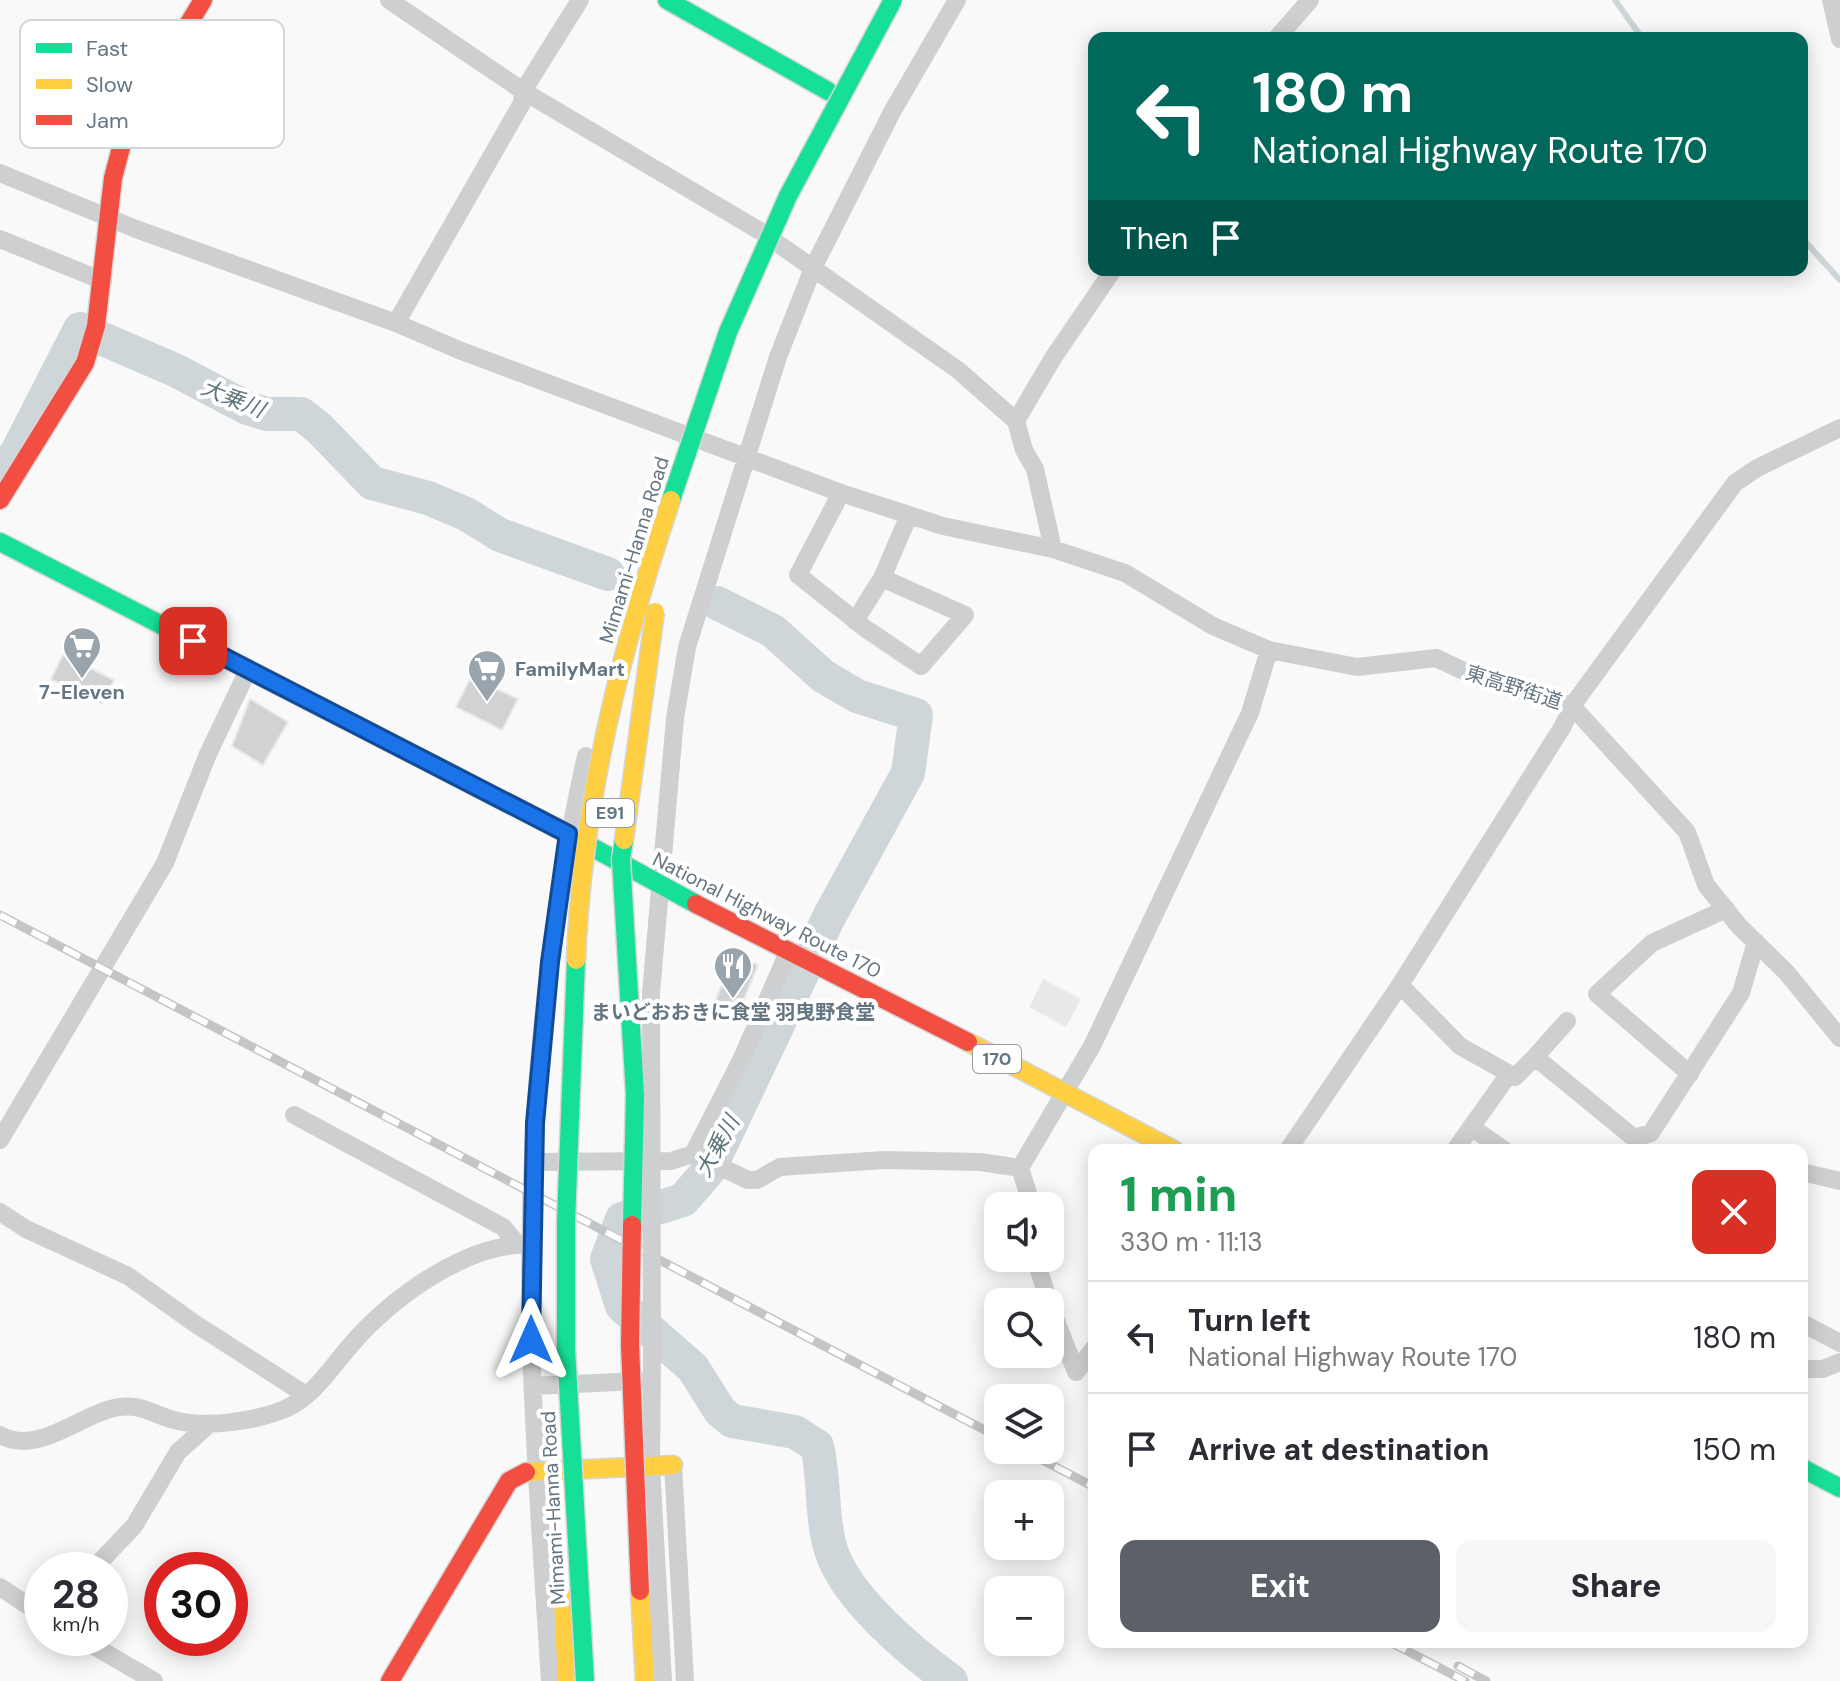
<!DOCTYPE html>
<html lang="en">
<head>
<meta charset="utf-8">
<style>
	:root { --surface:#fff; --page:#f7f7f7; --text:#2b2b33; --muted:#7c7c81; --line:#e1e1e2; --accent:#5c6169 }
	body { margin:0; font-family:"DM Sans","Noto Sans JP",sans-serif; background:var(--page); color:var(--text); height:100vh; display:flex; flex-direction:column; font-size:30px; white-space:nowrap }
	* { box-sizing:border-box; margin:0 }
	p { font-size:26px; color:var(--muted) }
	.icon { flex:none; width:44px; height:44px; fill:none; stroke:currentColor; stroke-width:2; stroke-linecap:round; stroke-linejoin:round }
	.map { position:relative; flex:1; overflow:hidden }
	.details { position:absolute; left:1088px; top:1144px; width:720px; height:504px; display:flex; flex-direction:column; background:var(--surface); border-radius:16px; box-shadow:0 4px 20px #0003 }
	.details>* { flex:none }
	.guide { position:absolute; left:1088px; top:32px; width:720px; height:244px; border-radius:16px; box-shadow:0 4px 20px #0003; background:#00695c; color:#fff; overflow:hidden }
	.controls { position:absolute; left:984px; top:1192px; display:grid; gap:16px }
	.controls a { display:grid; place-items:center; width:80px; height:80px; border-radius:16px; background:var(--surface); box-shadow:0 4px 20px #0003; font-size:40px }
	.speed { position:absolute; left:24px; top:1552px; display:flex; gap:16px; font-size:40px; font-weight:700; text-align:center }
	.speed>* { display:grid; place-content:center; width:104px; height:104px; border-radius:50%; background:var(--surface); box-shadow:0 4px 20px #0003; line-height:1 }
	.speed small { font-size:20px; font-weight:400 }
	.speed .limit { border:12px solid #d22; background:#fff; color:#111 }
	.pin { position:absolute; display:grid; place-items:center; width:68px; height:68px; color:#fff; margin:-34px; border-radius:16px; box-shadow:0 4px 12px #0006 }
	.me { position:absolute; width:88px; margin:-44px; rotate:0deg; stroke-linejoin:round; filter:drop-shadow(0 0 6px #0008) }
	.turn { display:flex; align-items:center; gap:28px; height:168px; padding:0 32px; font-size:36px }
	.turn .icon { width:104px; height:104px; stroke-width:2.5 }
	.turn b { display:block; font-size:56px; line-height:68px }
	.then { display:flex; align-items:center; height:76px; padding:0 32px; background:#0003; gap:16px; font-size:30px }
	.round { display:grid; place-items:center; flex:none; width:84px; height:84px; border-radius:16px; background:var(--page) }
	.overview { display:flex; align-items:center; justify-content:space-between; height:136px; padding:0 32px }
	h1 { font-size:48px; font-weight:800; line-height:60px; color:#1e9e55 }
	.primary-button { display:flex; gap:16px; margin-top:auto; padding:16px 32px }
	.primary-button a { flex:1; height:92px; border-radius:16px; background:var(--accent); color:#fff; font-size:32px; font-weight:800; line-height:92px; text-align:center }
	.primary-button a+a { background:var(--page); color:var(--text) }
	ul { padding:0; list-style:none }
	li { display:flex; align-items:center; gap:24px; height:112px; padding:0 32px; border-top:2px solid var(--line) }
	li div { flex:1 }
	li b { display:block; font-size:30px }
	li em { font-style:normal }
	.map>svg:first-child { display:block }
</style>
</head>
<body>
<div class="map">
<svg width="1840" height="1681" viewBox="0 0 1840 1681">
	<rect width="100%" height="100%" fill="#f9f9f9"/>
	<!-- built -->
	<path fill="#e8e9e9" d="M1043 979 1081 999 1066 1027 1029 1007Z"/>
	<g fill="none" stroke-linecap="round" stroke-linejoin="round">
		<!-- stream -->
		<path stroke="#ced6d9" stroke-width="6" d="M1615 0 1642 38
			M1802 238 1840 280"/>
		<!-- river -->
		<path stroke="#ced6d9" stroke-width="34" d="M0 465 14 458 80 329 177 371 247 408 267 414H301L319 428 372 483 428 498 466 514 500 535 608 574
			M717 603 773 631 823 676 857 696 916 715 908 773 829 917 709 1170 683 1200 622 1219 607 1259 622 1306 693 1368 720 1411 732 1421 795 1432 817 1446C825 1479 821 1520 831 1550 846 1598 911 1652 951 1681"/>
	</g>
	<!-- building -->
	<path fill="#d0d2d3" stroke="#e8e8e8" stroke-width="2" d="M63 655 114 680 102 704 51 679Z
		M471 677 518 699 502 730 456 707Z
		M250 699 288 722 263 765 232 746Z
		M734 955 758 965 739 1011 715 1002Z"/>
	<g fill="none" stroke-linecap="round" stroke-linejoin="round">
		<defs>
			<path id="fast" d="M667 0 828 91
				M0 542 568 834 696 904
				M1802 1468 1840 1488"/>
			<path id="slow" d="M968 1042 1174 1150
				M526 1472 673 1465
				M640 1591 645 1681
				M563 1599 567 1681"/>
			<path id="jam" d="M0 500 85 363 96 326 113 178 127 125 203 0
				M696 904 968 1042
				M390 1681 509 1481 526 1472"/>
		</defs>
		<!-- fast casing -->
		<use href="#fast" stroke="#d5d6d7" stroke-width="21"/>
		<!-- slow casing -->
		<use href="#slow" stroke="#d5d6d7" stroke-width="21"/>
		<!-- jam casing -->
		<use href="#jam" stroke="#d5d6d7" stroke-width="21"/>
		<!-- street -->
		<path stroke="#cecfd0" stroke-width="18" d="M389 0 523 91 760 231 958 370 1016 421 1024 450 1035 469 1053 549
			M1831 0 1840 39
			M1277 38 1310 0
			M0 173 136 229 396 323 459 350 841 493 943 526 1053 549 1125 573 1213 626 1269 650 1357 667 1436 658 1481 679 1572 706 1687 832 1706 885 1739 926 1787 973 1840 1038
			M0 239 103 281
			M396 323 522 103 523 91 580 0
			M1016 421 1053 358 1113 270
			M841 493 798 575 866 629 921 666 965 615 882 578
			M855 621 882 578 909 515
			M1400 985 1460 1046 1515 1077 1535 1057 1634 1138 1651 1133 1741 993 1756 942
			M651 993 675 718 687 647 778 357 813 268 892 112 957 0
			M1535 1057 1567 1021
			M1690 1074 1597 994 1652 943 1726 909
			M294 1115 503 1227 517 1244
			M1471 1127 1504 1150
			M0 1140 165 863 208 754 248 670
			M1288 1150 1400 985 1563 726 1572 706 1735 483 1757 468 1840 428
			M1455 1150 1509 1074
			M693 1154 748 1180H757L780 1167 884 1160 980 1162 1020 1168
			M534 1162 671 1161 693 1154 741 1060 789 950
			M1802 1172 1840 1181
			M1032 1206 1020 1168 1092 1046 1250 713 1269 650
			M0 1212 26 1229 128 1276 194 1323 306 1395
			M1035 1258 1049 1302
			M1050 1305 1076 1372
			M1802 1323 1840 1343
			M652 1357 651 1466 663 1681
			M1802 1369H1823L1840 1362
			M1076 1372 1094 1348
			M533 1386 638 1381
			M0 1435C37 1456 78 1416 114 1408 140 1402 153 1415 178 1421 208 1428 256 1421 285 1409 314 1396 330 1369 350 1346 389 1299 469 1241 531 1245
			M673 1465 685 1681
			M95 1567 134 1526 178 1452 207 1426
			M0 1587 42 1615
			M80 1638 154 1681
			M550 1681C543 1568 534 1455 531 1341 526 1146 543 947 586 756"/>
		<!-- fast -->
		<use href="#fast" stroke="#16e098" stroke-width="18"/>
		<!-- slow -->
		<use href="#slow" stroke="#ffcf43" stroke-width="18"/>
		<!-- jam -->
		<use href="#jam" stroke="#f24e42" stroke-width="18"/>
		<defs>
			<path id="rail" d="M0 915 998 1437
				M1023 1450 1094 1487
				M1390 1642 1465 1681
				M1458 1666 1486 1681"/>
		</defs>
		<!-- rail casing -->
		<use href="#rail" stroke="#c3c5c6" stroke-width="9"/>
		<!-- rail -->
		<use href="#rail" stroke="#fff" stroke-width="6" stroke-dasharray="18" stroke-linecap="butt"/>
		<defs>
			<path id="fast-bridge" d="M671 500 728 332 788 196 893 0
				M624 840 621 859 635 1095 632 1225
				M576 960 566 1222V1349L585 1681"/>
			<path id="slow-bridge" d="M624 840 655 612
				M576 960C582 802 621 649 671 500"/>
			<path id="jam-bridge" d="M632 1225 630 1344 640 1591"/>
		</defs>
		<!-- fast-bridge casing -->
		<use href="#fast-bridge" stroke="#d5d6d6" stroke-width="21" stroke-linecap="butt"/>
		<!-- slow-bridge casing -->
		<use href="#slow-bridge" stroke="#d5d6d6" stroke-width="21" stroke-linecap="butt"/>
		<!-- jam-bridge casing -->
		<use href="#jam-bridge" stroke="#d5d6d6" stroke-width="21" stroke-linecap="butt"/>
		<!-- street-bridge -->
		<path stroke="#cecfd0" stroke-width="18" d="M651 993 652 1357"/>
		<!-- fast-bridge -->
		<use href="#fast-bridge" stroke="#16e098" stroke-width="18"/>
		<!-- slow-bridge -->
		<use href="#slow-bridge" stroke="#ffcf43" stroke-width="18"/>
		<!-- jam-bridge -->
		<use href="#jam-bridge" stroke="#f24e42" stroke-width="18"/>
	</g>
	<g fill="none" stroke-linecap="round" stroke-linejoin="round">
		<defs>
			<path id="route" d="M193 641 568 834 550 962 535 1123 531 1340"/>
		</defs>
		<!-- route casing -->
		<use href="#route" stroke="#114b97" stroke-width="20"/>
		<!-- route -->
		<use href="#route" stroke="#1a73e8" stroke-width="14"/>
	</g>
	<!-- icons -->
	<defs>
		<symbol id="supermarket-pin" viewBox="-11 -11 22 30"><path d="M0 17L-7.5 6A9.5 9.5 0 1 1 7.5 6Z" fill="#99a4ac" stroke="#fff"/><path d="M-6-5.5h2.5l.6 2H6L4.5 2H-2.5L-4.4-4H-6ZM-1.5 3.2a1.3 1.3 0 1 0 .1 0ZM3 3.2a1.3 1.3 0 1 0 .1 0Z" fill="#fff"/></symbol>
		<symbol id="restaurant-pin" viewBox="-11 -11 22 30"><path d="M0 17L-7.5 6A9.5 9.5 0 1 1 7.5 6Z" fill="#99a4ac" stroke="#fff"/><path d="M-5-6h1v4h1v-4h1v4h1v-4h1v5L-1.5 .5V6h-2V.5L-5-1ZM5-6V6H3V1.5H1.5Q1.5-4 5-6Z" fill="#fff"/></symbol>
	</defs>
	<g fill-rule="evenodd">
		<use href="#supermarket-pin" x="60" y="624" width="44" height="60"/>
		<use href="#supermarket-pin" x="465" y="647" width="44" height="60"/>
		<use href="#restaurant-pin" x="711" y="944" width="44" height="60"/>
	</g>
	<g text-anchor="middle" stroke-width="8" stroke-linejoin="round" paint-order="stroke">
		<!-- shield labels -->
		<g fill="#fff" stroke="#939fa8" stroke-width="2">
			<rect x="586" y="799" width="48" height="28" rx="6"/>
			<rect x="973" y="1045" width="48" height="28" rx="6"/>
		</g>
		<g font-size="18" font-weight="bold" fill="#657683">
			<text x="610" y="819">E91</text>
			<text x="997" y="1065">170</text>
		</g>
		<!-- street labels -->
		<g font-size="20" fill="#657683" stroke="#fff">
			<text transform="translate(634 550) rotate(-73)" y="7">Mimami-Hanna Road</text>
			<text transform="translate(1514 687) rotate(18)" y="7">東高野街道</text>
			<text transform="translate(767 915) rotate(27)" y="7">National Highway Route 170</text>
			<text transform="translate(553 1508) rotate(-93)" y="7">Mimami-Hanna Road</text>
		</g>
		<!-- poi labels -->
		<g font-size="20" font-weight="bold" fill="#657683" stroke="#fff">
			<text x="515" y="676" text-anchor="start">FamilyMart</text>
			<text x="82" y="699">7-Eleven</text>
			<text x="733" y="1019">まいどおおきに食堂 羽曳野食堂</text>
		</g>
		<!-- water labels -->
		<g font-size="22" font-style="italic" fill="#60757c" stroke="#fff">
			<text transform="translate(233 398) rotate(22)" y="8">大乗川</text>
			<text transform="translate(717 1146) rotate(-61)" y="8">大乗川</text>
		</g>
	</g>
	<!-- legend -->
	<rect x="20" y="20" width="264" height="128" rx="12" fill="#fff" stroke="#d1d6da" stroke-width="2"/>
	<rect x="36" y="43" width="36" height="10" fill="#16e098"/>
	<rect x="36" y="79" width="36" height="10" fill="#ffcf43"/>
	<rect x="36" y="115" width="36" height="10" fill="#f24e42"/>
	<g font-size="22" fill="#657683">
		<text x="86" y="56">Fast</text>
		<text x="86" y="92">Slow</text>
		<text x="86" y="128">Jam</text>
	</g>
</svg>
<div class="controls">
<a><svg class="icon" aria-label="sound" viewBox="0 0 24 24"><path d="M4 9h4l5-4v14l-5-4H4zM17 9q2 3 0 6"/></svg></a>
<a><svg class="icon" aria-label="search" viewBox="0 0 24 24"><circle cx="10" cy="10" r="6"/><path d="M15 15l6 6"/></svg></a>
<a><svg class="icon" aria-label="layers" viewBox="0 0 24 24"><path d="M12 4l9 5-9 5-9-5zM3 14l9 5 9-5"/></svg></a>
<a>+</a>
<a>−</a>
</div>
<div class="speed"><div>28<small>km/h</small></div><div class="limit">30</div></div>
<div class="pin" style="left:193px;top:641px;background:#d93025"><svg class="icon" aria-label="arrive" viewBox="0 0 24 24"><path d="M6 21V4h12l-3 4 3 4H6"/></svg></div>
<svg class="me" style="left:531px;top:1340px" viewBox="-20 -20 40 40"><path d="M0-17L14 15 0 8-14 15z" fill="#1a73e8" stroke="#fff" stroke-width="4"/></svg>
<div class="guide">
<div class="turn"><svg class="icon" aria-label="left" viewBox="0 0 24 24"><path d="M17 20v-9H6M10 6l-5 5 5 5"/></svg><div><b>180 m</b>National Highway Route 170</div></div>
<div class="then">Then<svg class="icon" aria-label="arrive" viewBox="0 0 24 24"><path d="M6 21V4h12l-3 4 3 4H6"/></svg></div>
</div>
<section class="details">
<div class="overview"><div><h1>1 min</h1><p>330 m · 11:13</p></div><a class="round" style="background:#d93025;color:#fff"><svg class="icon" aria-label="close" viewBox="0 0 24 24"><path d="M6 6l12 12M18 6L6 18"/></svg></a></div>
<ul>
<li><svg class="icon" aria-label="left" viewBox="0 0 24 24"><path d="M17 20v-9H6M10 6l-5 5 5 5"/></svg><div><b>Turn left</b><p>National Highway Route 170</p></div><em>180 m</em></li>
<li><svg class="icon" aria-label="arrive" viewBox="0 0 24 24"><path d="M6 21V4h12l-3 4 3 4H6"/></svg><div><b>Arrive at destination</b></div><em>150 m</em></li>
</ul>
<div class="primary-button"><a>Exit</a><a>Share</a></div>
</section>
</div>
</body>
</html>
